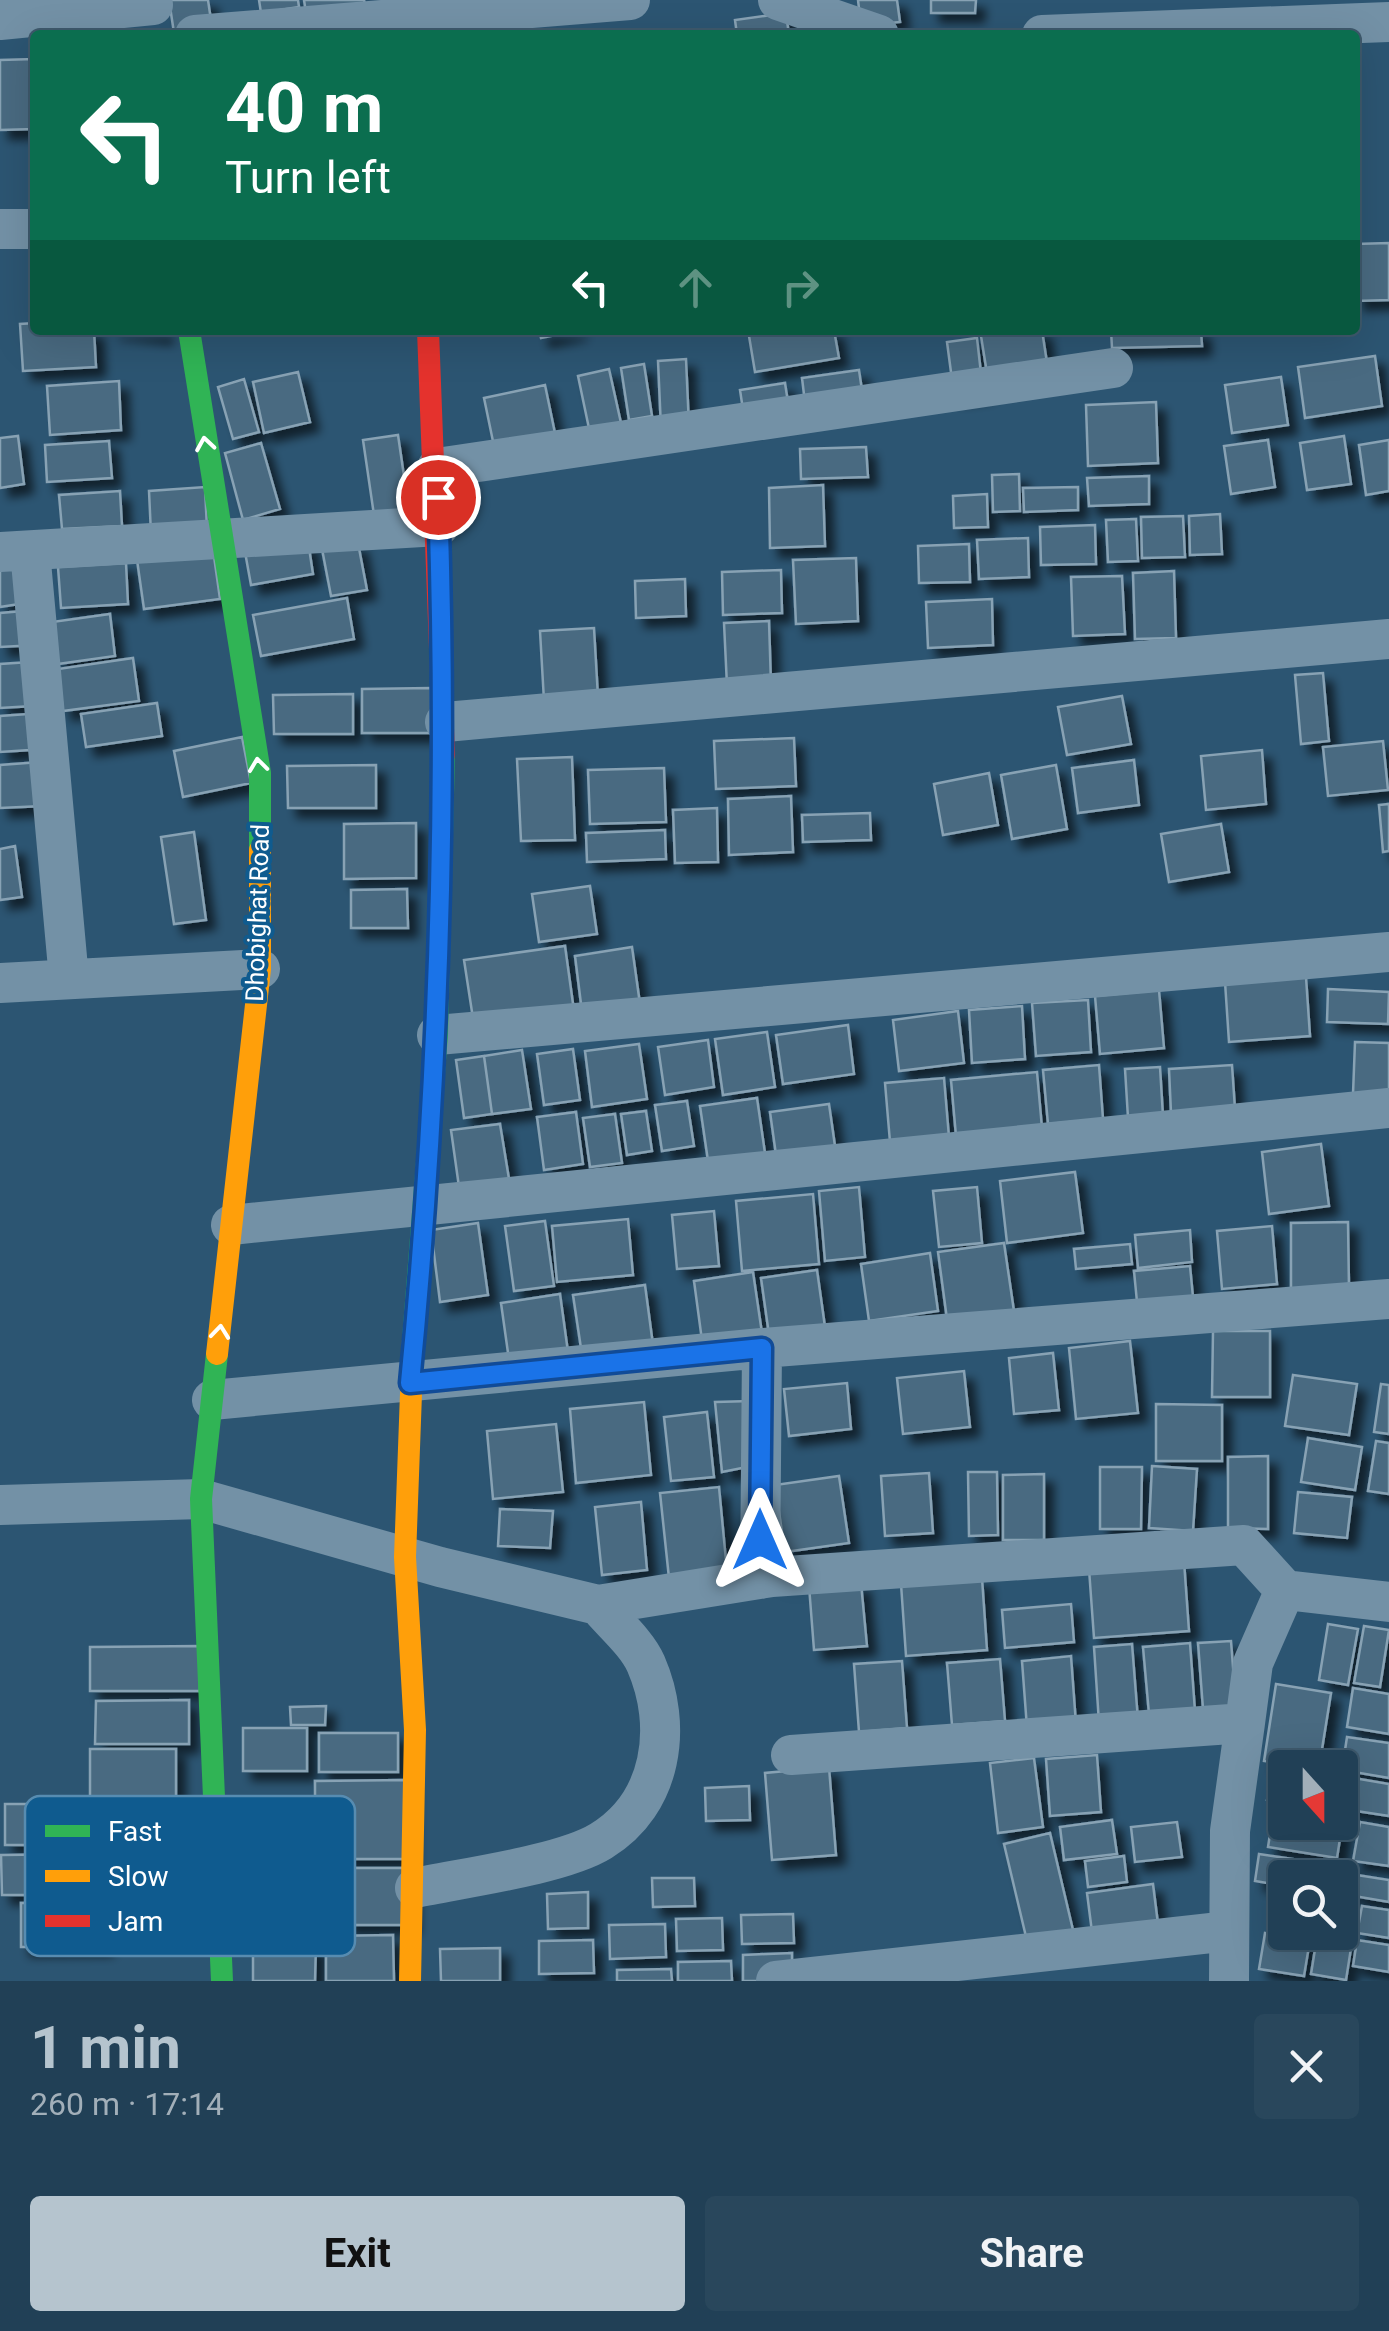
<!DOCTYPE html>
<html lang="en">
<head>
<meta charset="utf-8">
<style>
	:root { --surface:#214056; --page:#29475c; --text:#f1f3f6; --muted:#a2afb9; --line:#3e596c; --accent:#b5c4ce }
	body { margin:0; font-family:Roboto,sans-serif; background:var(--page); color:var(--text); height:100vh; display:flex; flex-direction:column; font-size:38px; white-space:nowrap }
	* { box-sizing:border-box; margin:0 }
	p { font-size:32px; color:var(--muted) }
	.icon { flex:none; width:55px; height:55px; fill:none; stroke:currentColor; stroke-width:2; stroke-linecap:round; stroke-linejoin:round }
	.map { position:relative; height:1981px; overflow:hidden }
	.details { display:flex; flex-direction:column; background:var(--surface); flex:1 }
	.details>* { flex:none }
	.banner { position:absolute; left:30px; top:30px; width:1330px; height:305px; border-radius:10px; box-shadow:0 10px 40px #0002,0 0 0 2px var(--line); background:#0b6e4f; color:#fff; overflow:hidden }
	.needle { width:65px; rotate:159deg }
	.tools { position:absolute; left:1268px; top:1750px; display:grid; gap:20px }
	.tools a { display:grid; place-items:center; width:90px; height:90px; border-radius:10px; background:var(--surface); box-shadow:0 10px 40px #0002,0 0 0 2px var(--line); font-size:50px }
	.pin { position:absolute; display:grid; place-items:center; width:85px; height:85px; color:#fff; margin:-42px; border:5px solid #fff; border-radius:50%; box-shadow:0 2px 10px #0007 }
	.me { position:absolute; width:110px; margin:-55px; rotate:0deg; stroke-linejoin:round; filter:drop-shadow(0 0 8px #0008) }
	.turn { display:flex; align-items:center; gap:35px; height:210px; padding:0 30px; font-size:45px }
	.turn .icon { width:130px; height:130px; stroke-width:2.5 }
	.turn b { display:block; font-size:70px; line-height:85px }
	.lanes { display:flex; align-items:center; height:95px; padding:0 30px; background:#0003; justify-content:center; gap:50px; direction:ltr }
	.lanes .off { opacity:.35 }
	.round { display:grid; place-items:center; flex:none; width:105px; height:105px; border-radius:10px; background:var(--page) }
	.overview { display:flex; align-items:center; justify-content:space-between; height:170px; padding:0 30px }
	h1 { font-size:60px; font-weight:700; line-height:75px; color:var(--accent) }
	.cta { display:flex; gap:20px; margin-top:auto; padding:20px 30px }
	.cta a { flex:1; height:115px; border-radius:10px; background:var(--accent); color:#111; font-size:40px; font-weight:700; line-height:115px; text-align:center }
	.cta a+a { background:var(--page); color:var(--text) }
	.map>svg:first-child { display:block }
</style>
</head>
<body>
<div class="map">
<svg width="1389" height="1981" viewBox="0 0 1389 1981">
	<defs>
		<filter id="shadow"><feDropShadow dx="9" dy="9" stdDeviation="5" flood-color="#0009"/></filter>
	</defs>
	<rect width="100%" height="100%" fill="#2c5572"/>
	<!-- building -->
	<path fill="#496b81" stroke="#88a2b4" stroke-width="2.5" filter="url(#shadow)" d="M169 0H208L212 27 174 33Z
		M259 0H298L299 7 261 13Z
		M304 0H364L365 4 306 13Z
		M858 0H897L900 22 861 26Z
		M931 0H976L975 13H931Z
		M786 13 789 35H737L735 20Z
		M35 59V129L0 130V60Z
		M1389 243V300L1355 301V244Z
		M35 323V330H94L96 367 23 371 20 324Z
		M110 330H164L163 335Z
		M539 330H579L541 338Z
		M748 330H834L839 358 755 372Z
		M1020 330H1042L1049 376 989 386 981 336Z
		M1111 330H1201L1202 346 1112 348Z
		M977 338 983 391 954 395 947 342Z
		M1375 356 1382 406 1305 418 1298 367Z
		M686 359 689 426 661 428 658 361Z
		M644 364 652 416 629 420 621 368Z
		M609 369 623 432 591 438 578 376Z
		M859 370 864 404 806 411 802 378Z
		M298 372 310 422 264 433 253 382Z
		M1281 377 1288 425 1232 433 1225 385Z
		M244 379 259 432 233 439 218 387Z
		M119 381 121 430 50 435 47 386Z
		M785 383 790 415 745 423 740 390Z
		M545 385 556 438 495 451 484 398Z
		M1156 402 1158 463 1088 466 1086 405Z
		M398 435 410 517 375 522 363 440Z
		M18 436 24 484 0 488V438Z
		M1344 436 1351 484 1307 490 1300 443Z
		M1268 440 1275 487 1231 494 1224 446Z
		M1389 440V491L1366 495 1359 445Z
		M109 441 112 478 47 482 45 445Z
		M261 443 280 509 243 520 225 453Z
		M866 447 868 477 801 479 800 449Z
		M1019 474 1020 511 993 512 992 475Z
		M1149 476V504L1089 506 1087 478Z
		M823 485 825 546 770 548 769 488Z
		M205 487 207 530 151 534 149 491Z
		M1078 487V510L1024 512 1023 488Z
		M120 491 122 526 62 529 59 495Z
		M987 494 988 527 954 528 953 496Z
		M1220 514 1222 554 1190 555 1189 516Z
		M1183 516 1185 557 1142 558 1141 517Z
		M1136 519 1138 561 1108 562 1106 520Z
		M1095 525 1096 564 1041 565 1040 527Z
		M1028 538 1029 577 979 579 977 540Z
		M308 541 313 574 251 585 245 552Z
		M358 543 367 590 331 596 322 549Z
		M969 544 970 582 919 583 918 546Z
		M213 549 220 599 144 609 137 560Z
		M25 554 32 602 0 607V557Z
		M856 558 858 621 796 624 793 560Z
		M126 563 128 604 61 608 58 567Z
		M781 570 782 613 723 615 722 572Z
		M1174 571 1176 638 1135 639 1133 573Z
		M1122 576 1125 634 1073 636 1071 577Z
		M685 579 686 616 636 618 635 581Z
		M347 598 354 639 261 656 253 615Z
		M992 599 993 645 928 648 926 602Z
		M35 610 37 645 0 647V613Z
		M110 614 115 656 58 664 52 622Z
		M769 621 771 684 727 686 724 623Z
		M594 628 598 697 544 701 540 631Z
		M133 658 139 701 63 711 58 669Z
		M30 662 33 706 0 708V664Z
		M1323 673 1329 741 1301 744 1295 675Z
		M431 688V733H362V689Z
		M353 694V734H274L273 695Z
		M1122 696 1131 744 1067 755 1058 707Z
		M157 703 162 736 86 747 81 714Z
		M28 714 30 750 0 752V716Z
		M242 737 251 783 183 797 174 751Z
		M794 738 796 786 716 789 714 741Z
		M1383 741 1388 790 1328 796 1323 747Z
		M1262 750 1266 804 1206 810 1201 756Z
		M572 757 575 840 521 841 517 759Z
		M1134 760 1139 805 1078 813 1072 768Z
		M40 762 43 806 0 808V765Z
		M376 765V808H288L287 766Z
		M1056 765 1067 829 1012 839 1001 775Z
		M664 768 666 822 590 824 588 770Z
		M989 773 998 825 943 835 934 784Z
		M791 796 793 852 729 855 728 799Z
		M1389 804V851L1383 852 1379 805Z
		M717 808 718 862 675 863 673 810Z
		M870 813 871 840 803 842 802 815Z
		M416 823V878L344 879V824Z
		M1221 824 1229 872 1169 882 1161 834Z
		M665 830 666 859 587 862 586 833Z
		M194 832 206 920 174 924 161 837Z
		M15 846 22 897 0 900V849Z
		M590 886 597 934 539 942 532 894Z
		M407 889 408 928H351V890Z
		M565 946 574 1011 474 1025 464 960Z
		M632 947 640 1004 582 1012 575 956Z
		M1306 977 1310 1036 1229 1042 1225 982Z
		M1328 989 1389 992 1388 1024 1327 1022Z
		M1159 990 1164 1048 1100 1054 1095 996Z
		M1088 1000 1091 1052 1036 1056 1032 1003Z
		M1022 1006 1025 1059 972 1063 969 1010Z
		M958 1011 964 1063 899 1071 893 1020Z
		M848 1025 854 1074 783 1084 776 1035Z
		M767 1032 775 1087 723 1095 715 1039Z
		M708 1040 714 1087 665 1095 658 1047Z
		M1355 1042 1389 1043V1095L1353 1094Z
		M639 1044 647 1099 592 1107 585 1051Z
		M573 1049 580 1100 544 1105 537 1054Z
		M522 1050 531 1109 492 1114 484 1056Z
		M484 1056 492 1114 464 1118 456 1060Z
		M1099 1065 1103 1119 1048 1124 1043 1070Z
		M1232 1065 1235 1109 1171 1113 1169 1069Z
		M1160 1067 1163 1116 1128 1118 1125 1069Z
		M1037 1072 1042 1128 956 1136 951 1080Z
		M944 1078 949 1137 890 1142 885 1083Z
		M757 1098 765 1153 708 1161 700 1106Z
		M687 1101 694 1146 662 1151 655 1105Z
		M829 1104 835 1146 776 1155 770 1112Z
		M646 1111 652 1151 627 1155 621 1114Z
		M576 1112 583 1164 544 1170 537 1117Z
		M615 1114 622 1163 590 1167 583 1118Z
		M500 1124 509 1179 459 1187 451 1130Z
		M1321 1144 1329 1206 1269 1214 1262 1152Z
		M1075 1172 1083 1233 1007 1243 1000 1181Z
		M859 1187 865 1257 825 1261 819 1191Z
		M977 1187 982 1243 939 1247 933 1191Z
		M813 1194 819 1264 742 1271 736 1201Z
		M714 1211 719 1266 677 1269 672 1215Z
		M628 1219 633 1275 557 1282 552 1226Z
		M545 1221 554 1286 514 1291 505 1226Z
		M1348 1222 1349 1289 1291 1290V1223Z
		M478 1223 488 1295 440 1302 431 1230Z
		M1272 1226 1277 1284 1222 1289 1217 1231Z
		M1190 1230 1192 1262 1138 1268 1135 1235Z
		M1004 1243 1015 1318 948 1327 938 1252Z
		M1130 1244 1132 1264 1076 1269 1074 1249Z
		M930 1253 938 1311 869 1321 861 1264Z
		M1190 1266 1193 1297 1137 1302 1134 1271Z
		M817 1270 826 1334 770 1342 761 1278Z
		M753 1272 763 1340 703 1348 694 1281Z
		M645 1285 653 1345 582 1355 573 1295Z
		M560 1294 568 1352 509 1360 501 1303Z
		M1213 1331H1270V1397H1212Z
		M1130 1341 1138 1413 1076 1419 1069 1348Z
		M1053 1353 1059 1410 1014 1414 1009 1358Z
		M964 1371 970 1427 903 1434 897 1378Z
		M1293 1375 1357 1384 1349 1435 1285 1426Z
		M847 1383 851 1429 789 1436 784 1389Z
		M1381 1384 1389 1385V1434L1374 1432Z
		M751 1401 752 1466 722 1472 715 1402Z
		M644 1402 651 1475 576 1483 570 1409Z
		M1156 1404 1222 1405V1461H1156Z
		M707 1412 714 1477 671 1481 664 1417Z
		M556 1424 563 1492 493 1499 487 1431Z
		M1308 1438 1362 1447 1355 1490 1301 1482Z
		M1376 1441 1389 1443V1494L1368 1491Z
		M1268 1456V1529L1228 1528V1457Z
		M1152 1466 1197 1469 1193 1531 1149 1528Z
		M1100 1467H1142L1141 1529H1100Z
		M968 1472H997L998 1535 969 1536Z
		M929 1473 933 1533 885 1536 881 1476Z
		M1044 1474V1540H1003V1475Z
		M839 1476 849 1543 785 1552 775 1485Z
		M719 1487 727 1571 669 1578 660 1493Z
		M1298 1492 1352 1497 1347 1538 1294 1533Z
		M641 1502 647 1570 602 1575 595 1507Z
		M500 1509 553 1511 550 1548 498 1546Z
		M1184 1561 1189 1631 1094 1638 1089 1569Z
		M982 1578 987 1650 906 1656 901 1584Z
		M861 1583 867 1646 814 1650 809 1586Z
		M1071 1604 1074 1642 1005 1648 1002 1610Z
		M1328 1624 1358 1629 1348 1685 1319 1680Z
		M1364 1626 1389 1630 1380 1687 1354 1683Z
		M1231 1641 1236 1706 1203 1709 1198 1643Z
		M1190 1643 1195 1711 1149 1714 1143 1647Z
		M1132 1644 1138 1720 1099 1723 1094 1647Z
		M200 1646V1691H90V1647Z
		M1071 1656 1076 1724 1027 1728 1022 1661Z
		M1000 1659 1005 1721 952 1725 947 1663Z
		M902 1661 907 1728 859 1732 854 1664Z
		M1276 1684 1331 1693 1319 1768 1264 1761Z
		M1353 1688 1389 1694V1734L1347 1727Z
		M189 1700V1744H95L96 1701Z
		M326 1706 325 1725H291L290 1707Z
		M243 1728H307V1771H243Z
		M319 1733H398V1772H319Z
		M1347 1737 1389 1743V1778L1342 1770Z
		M90 1749H176V1807L90 1806Z
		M1097 1755 1101 1812 1050 1816 1046 1759Z
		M1034 1758 1043 1827 998 1833 990 1763Z
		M829 1767 836 1855 772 1860 765 1773Z
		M1272 1772 1285 1774V1803L1267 1800Z
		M1348 1777 1389 1784V1816L1343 1809Z
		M408 1780V1859H315V1781Z
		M749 1786 750 1820 706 1821 705 1788Z
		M5 1804H65V1845H5Z
		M1273 1815 1285 1817V1822L1342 1826 1337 1858 1268 1847Z
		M1112 1820 1117 1854 1064 1860 1060 1827Z
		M1177 1822 1182 1857 1135 1862 1131 1827Z
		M1360 1822 1389 1827V1866L1353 1861Z
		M1050 1833 1073 1930 1027 1941 1004 1844Z
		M89 1854V1895H2L1 1855Z
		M1259 1854 1353 1868 1348 1896 1340 1895V1878H1285V1886L1255 1881Z
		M1124 1856 1127 1882 1088 1887 1085 1861Z
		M344 1868H410V1925H344Z
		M1357 1875 1389 1880V1902L1354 1896Z
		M652 1878H694L695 1906 653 1907Z
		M1153 1884 1158 1924 1092 1932 1087 1893Z
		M588 1892V1928L548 1929 547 1894Z
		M21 1903H104V1946L21 1947Z
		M1362 1906 1389 1910V1938L1357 1933Z
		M793 1914 794 1943 742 1944 741 1915Z
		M722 1918 723 1950 677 1951 676 1919Z
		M665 1924 666 1957 610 1959 609 1925Z
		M1265 1933 1310 1940 1304 1976 1259 1969Z
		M393 1935 394 1981H326V1936Z
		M1317 1937 1352 1942 1346 1980 1311 1974Z
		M593 1940 594 1973 539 1974V1941Z
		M1357 1940 1389 1945V1972L1353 1966Z
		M253 1945H316L315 1981H253Z
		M500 1948V1981H441L440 1949Z
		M792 1953V1981H743V1955Z
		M731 1961 732 1981H678V1962Z
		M671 1969 672 1981H617V1970Z"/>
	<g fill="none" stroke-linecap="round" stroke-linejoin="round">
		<!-- street -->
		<path stroke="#7391a6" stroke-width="40" d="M778 0 879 35
			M0 20 153 5
			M195 35 630 0
			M1042 35 1389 22
			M0 229H35
			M437 468 1113 368
			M30 551 69 979
			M0 552 439 526
			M445 722 1389 639
			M0 983 260 969
			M437 1035 1389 952
			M231 1225 1389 1108
			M212 1400 762 1348 1389 1299
			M0 1505 201 1499 440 1567 598 1605 772 1577 1244 1545 1285 1590 1389 1602
			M760 1579 762 1348
			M791 1755 1245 1723
			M415 1888C462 1878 562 1865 601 1841 663 1803 673 1726 646 1664 637 1643 613 1623 598 1605
			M776 1981 1229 1931
			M1229 1981 1230 1831 1245 1723 1253 1663 1285 1590"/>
		<!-- fast -->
		<path stroke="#30b455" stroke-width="22" d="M189 330 260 773V850
			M413 1339 437 1035 444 755
			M217 1354 201 1499 222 1981"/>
		<!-- slow -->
		<path stroke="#ff9f0a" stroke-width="22" d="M217 1354 260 969V850
			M410 1981 415 1730 405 1557 413 1339"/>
		<!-- jam -->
		<path stroke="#e5322d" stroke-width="22" d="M428 330 444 755"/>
	</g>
	<!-- one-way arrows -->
	<defs><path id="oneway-chevron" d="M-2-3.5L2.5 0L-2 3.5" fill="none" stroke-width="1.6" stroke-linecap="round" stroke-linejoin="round" transform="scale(2.5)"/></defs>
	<g stroke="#fff">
		<use href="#oneway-chevron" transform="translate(205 444) rotate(-99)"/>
		<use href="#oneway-chevron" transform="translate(258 765) rotate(-97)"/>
		<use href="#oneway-chevron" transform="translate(220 1332) rotate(-84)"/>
	</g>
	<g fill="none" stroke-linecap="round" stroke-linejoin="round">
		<defs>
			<path id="route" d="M438 497C448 793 439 1088 410 1383L762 1348 760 1540"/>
		</defs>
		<!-- route casing -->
		<use href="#route" stroke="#114b97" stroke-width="25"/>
		<!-- route -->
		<use href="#route" stroke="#1a73e8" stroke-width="18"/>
	</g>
	<g text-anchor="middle" stroke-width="8" stroke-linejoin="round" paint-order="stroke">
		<!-- street labels -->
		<g font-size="25" fill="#fff" stroke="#0f5b8f">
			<text transform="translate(257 913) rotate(-88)" y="9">Dhobighat Road</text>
		</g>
	</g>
	<!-- legend -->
	<rect x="25" y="1796" width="330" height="160" rx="15" fill="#0f5b8f" stroke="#578cb1" stroke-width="2.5"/>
	<rect x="45" y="1825" width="45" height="12" fill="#30b455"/>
	<rect x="45" y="1870" width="45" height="12" fill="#ff9f0a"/>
	<rect x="45" y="1915" width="45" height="12" fill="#e5322d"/>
	<g font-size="28" fill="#fff">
		<text x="108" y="1841">Fast</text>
		<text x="108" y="1886">Slow</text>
		<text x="108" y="1931">Jam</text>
	</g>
</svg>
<div class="tools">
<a><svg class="needle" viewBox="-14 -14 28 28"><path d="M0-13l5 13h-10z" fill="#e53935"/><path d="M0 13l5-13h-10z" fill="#a2afb9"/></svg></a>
<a><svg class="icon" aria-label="search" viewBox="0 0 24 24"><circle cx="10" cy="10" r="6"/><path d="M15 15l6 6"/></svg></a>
</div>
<div class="pin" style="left:438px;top:497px;background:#d93025"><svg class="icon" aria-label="arrive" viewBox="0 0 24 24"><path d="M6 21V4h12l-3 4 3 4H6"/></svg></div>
<svg class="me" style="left:760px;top:1540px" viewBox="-20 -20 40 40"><path d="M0-17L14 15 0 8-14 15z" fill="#1a73e8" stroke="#fff" stroke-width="4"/></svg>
<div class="banner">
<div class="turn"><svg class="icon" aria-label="left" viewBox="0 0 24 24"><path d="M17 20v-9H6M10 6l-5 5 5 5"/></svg><div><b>40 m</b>Turn left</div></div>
<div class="lanes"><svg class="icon" aria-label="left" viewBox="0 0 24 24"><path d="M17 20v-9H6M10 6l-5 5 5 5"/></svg><svg class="icon off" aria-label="ahead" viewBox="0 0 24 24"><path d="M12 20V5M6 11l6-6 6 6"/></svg><svg class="icon off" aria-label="right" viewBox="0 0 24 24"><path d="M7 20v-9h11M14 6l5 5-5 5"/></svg></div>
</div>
</div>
<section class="details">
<div class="overview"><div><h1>1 min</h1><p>260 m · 17:14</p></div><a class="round"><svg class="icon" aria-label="close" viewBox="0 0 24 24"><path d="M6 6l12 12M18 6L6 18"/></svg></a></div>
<div class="cta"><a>Exit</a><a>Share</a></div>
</section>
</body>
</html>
